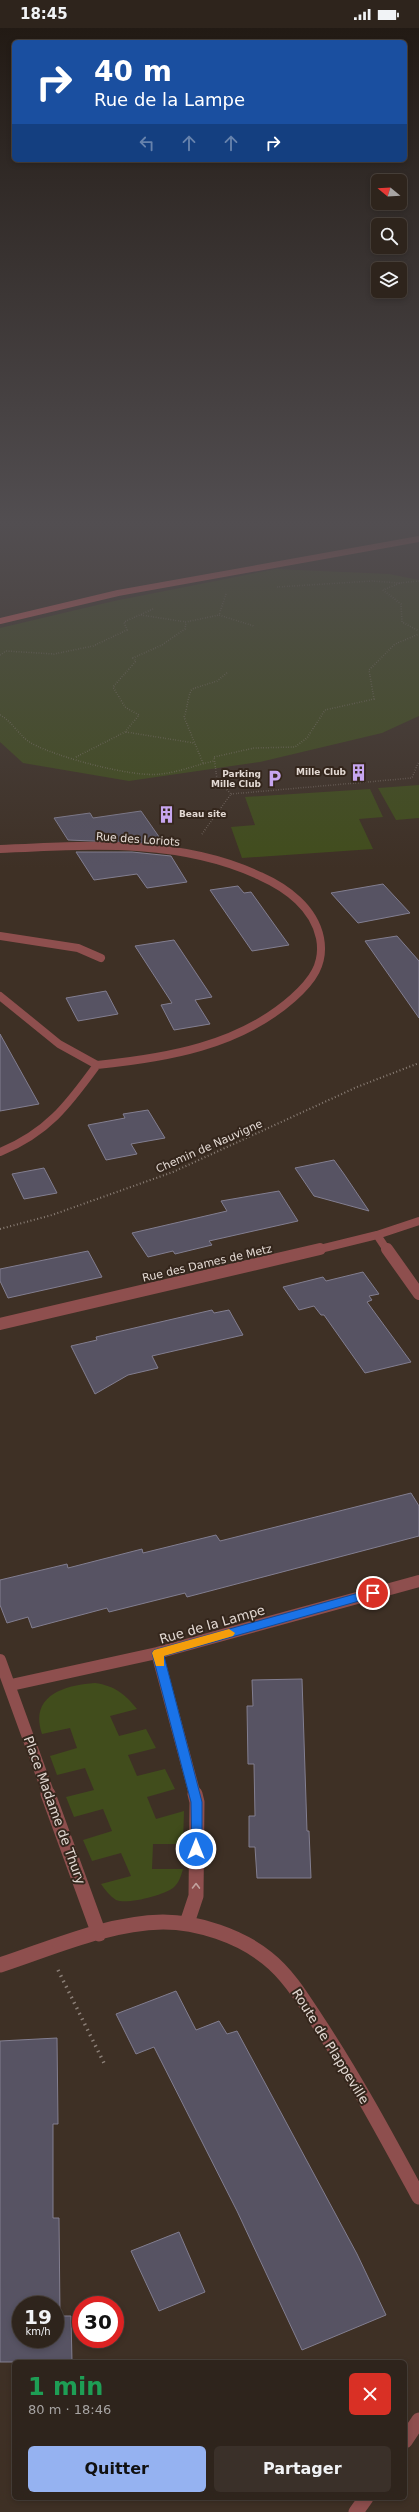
<!DOCTYPE html>
<html lang="fr">
<head>
<meta charset="utf-8">
<style>
	:root { --surface:#2e241c; --page:#3a3029; --text:#f1f3f6; --muted:#a7a4a3; --line:#49413b; --accent:#95b2f1 }
	body { margin:0; font-family:"DejaVu Sans",sans-serif; background:var(--page); color:var(--text); height:100vh; display:flex; flex-direction:column; font-size:15px; white-space:nowrap }
	* { box-sizing:border-box; margin:0 }
	p { font-size:13px; color:var(--muted) }
	.icon { flex:none; width:22px; height:22px; fill:none; stroke:currentColor; stroke-width:2; stroke-linecap:round; stroke-linejoin:round }
	.map { position:relative; flex:1; overflow:hidden }
	.drawer { position:absolute; left:12px; top:2332px; width:395px; height:140px; display:flex; flex-direction:column; background:var(--surface); border-radius:6px; box-shadow:0 2px 6px #0003,0 0 0 1px var(--line) }
	.drawer>* { flex:none }
	.hud { position:absolute; left:12px; top:12px; width:395px; height:122px; border-radius:6px; box-shadow:0 2px 6px #0003,0 0 0 1px var(--line); background:#1a4fa0; color:#fff; overflow:hidden }
	.needle { width:26px; rotate:288deg }
	.buttons { position:absolute; left:371px; top:146px; display:grid; gap:8px }
	.buttons a { display:grid; place-items:center; width:36px; height:36px; border-radius:6px; background:var(--surface); box-shadow:0 2px 6px #0003,0 0 0 1px var(--line); font-size:20px }
	.speed { position:absolute; left:12px; top:2268px; display:flex; gap:8px; font-size:20px; font-weight:700; text-align:center }
	.speed>* { display:grid; place-content:center; width:52px; height:52px; border-radius:50%; background:var(--surface); box-shadow:0 2px 6px #0003,0 0 0 1px var(--line); line-height:1 }
	.speed small { font-size:10px; font-weight:400 }
	.speed .limit { border:6px solid #d22; background:#fff; color:#111 }
	.pin { position:absolute; display:grid; place-items:center; width:34px; height:34px; color:#fff; margin:-17px; border:2px solid #fff; border-radius:50%; box-shadow:0 1px 4px #0007 }
	.me { position:absolute; width:44px; margin:-22px; rotate:0deg; stroke-linejoin:round; filter:drop-shadow(0 0 3px #0008) }
	.turn { display:flex; align-items:center; gap:14px; height:84px; padding:0 16px; font-size:18px }
	.turn .icon { width:52px; height:52px; stroke-width:2.5 }
	.turn b { display:block; font-size:28px; line-height:34px }
	.lanes { display:flex; align-items:center; height:38px; padding:0 16px; background:#0003; justify-content:center; gap:20px; direction:ltr }
	.lanes .off { opacity:.35 }
	.round { display:grid; place-items:center; flex:none; width:42px; height:42px; border-radius:6px; background:var(--page) }
	.summary { display:flex; align-items:center; justify-content:space-between; height:68px; padding:0 16px }
	h1 { font-size:24px; font-weight:700; line-height:30px; color:#1e9e55 }
	.button { display:flex; gap:8px; margin-top:auto; padding:8px 16px }
	.button a { flex:1; height:46px; border-radius:6px; background:var(--accent); color:#111; font-size:16px; font-weight:700; line-height:46px; text-align:center }
	.button a+a { background:var(--page); color:var(--text) }
	.status { display:flex; justify-content:space-between; align-items:center; height:28px; padding:0 20px; background:var(--surface); direction:ltr }
	.status svg { height:11px; fill:currentColor }
	.map>svg:first-child { display:block }
</style>
</head>
<body>
<div class="status"><b>18:45</b><svg viewBox="0 0 49 12"><path d="M0 12V9h3v3zM5 12V6h3v6zM10 12V3h3v9zM15 12V0h3v12zM26 1h20v11H26zM47 4h2v5h-2z"/></svg></div>
<div class="map">
<svg width="419" height="2484" viewBox="0 0 419 2484">
	<rect width="100%" height="100%" fill="#3e3025"/>
	<!-- green -->
	<path fill="#414d1c" d="M276 541 389 546 419 552V688L382 705 260 734 129 753 23 735 0 714V600L114 573Z
		M419 757V790L396 792 378 760Z
		M370 761 383 789 359 791 373 821 242 830 231 799 255 797 245 769Z
		M95 1655C115 1658 125 1666 137 1681L110 1688 119 1708 146 1701 156 1720 128 1727 137 1748 165 1741 175 1761 147 1769 156 1791 184 1783 183 1816H153L152 1841H183C181 1848 179 1855 173 1860 164 1867 127 1877 116 1872 110 1868 105 1862 101 1856L131 1848 121 1825 92 1833 83 1812 112 1803 103 1781 74 1789 66 1769 94 1762 85 1740 57 1747 50 1728 77 1720 70 1700 42 1706C29 1668 64 1657 95 1655Z"/>
	<!-- building -->
	<path fill="#575363" stroke="#827e90" fill-rule="evenodd" d="M141 783 164 816 68 812 54 790 90 785 93 790Z
		M76 824H132L171 828 187 854 147 860 137 846 94 852Z
		M383 856 410 885 358 895 331 865Z
		M238 858 244 865 251 864 289 917 252 923 210 862Z
		M397 908 419 933V990L365 913Z
		M174 912 212 969 195 972 210 996 174 1002 161 977 172 975 135 918Z
		M106 963 118 986 78 993 66 970Z
		M0 1006 39 1076 0 1083Z
		M148 1082 165 1110 131 1116 137 1126 106 1132 88 1097 125 1090 123 1086Z
		M334 1132 344 1146 369 1183 314 1168 295 1140Z
		M44 1140 57 1165 24 1171 12 1146Z
		M279 1163 298 1193 209 1213 212 1217 175 1226 173 1223 148 1229 132 1205 227 1183 221 1173Z
		M88 1223 102 1249 8 1270 0 1253V1241Z
		M363 1244 379 1266 369 1268 372 1272 367 1274 411 1334 365 1345 324 1287H321L314 1278 299 1282 283 1259 323 1249 326 1253Z
		M212 1282 214 1285 229 1282 243 1307 152 1328 158 1340 128 1347 95 1366 71 1318 97 1312 96 1309 117 1304Z
		M411 1465 419 1478V1508L187 1569 185 1565 109 1584 107 1580 32 1600 28 1589 7 1595 0 1577V1552L67 1536 68 1540 142 1521 143 1525 216 1507 220 1513Z
		M302 1651 307 1803H309L311 1850H257L255 1819H249V1788H255L254 1736H248L247 1678H253L252 1652Z
		M176 1963 196 2002 219 1993 227 2006 237 2003 357 2226 386 2287 302 2322 237 2183 154 2019 136 2026 116 1986Z
		M57 2010 58 2096H53V2190H59L60 2288H71L72 2334H0V2013ZM21 2277H55V2311H21Z
		M179 2204 205 2264 159 2283 131 2223Z"/>
	<g fill="none" stroke-linecap="round" stroke-linejoin="round">
		<!-- path-far2 -->
		<path stroke="#8b7f77" stroke-width="1.5" stroke-dasharray="0.5 2" stroke-linecap="butt" d="M419 553 400 555 383 562 401 576 402 594 419 603
			M277 559 372 553 400 555
			M226 566 219 587 254 598
			M141 587 186 594 219 587
			M0 627 6 623 54 626 93 618 127 602 124 594 153 581
			M0 687C13 694 19 708 31 715 56 729 133 750 161 746 179 744 196 737 214 733
			M126 704 194 715
			M76 729 125 704 139 687 125 679 113 659 136 633 133 630 162 617 185 601 186 594
			M203 735 184 689C188 679 187 670 192 661L217 653 228 644
			M231 766 412 750 419 733
			M202 806 231 766 217 751 214 729 254 720 295 719 307 710 325 682 374 671 369 642 395 616 419 606"/>
		<!-- path-far1 -->
		<path stroke="#8b7f77" stroke-width="2" stroke-dasharray="1 2.5" stroke-linecap="butt" d="M0 1201 52 1187 173 1144 357 1059 419 1035"/>
		<!-- path -->
		<path stroke="#8b7f77" stroke-width="3.5" stroke-dasharray="1.5 4.5" stroke-linecap="butt" d="M58 1942 104 2035"/>
		<!-- street-far2 -->
		<path stroke="#8e4f4e" stroke-width="8" d="M0 821C87 817 180 810 260 848 287 860 314 880 320 910 325 936 312 953 293 970 239 1018 166 1030 97 1037
			M0 908 78 920 101 930
			M0 968 59 1016 97 1037C68 1077 47 1105 0 1124
			M377 1207 387 1222
			M316 1222 377 1207 419 1193"/>
		<!-- street-far1 -->
		<path stroke="#8e4f4e" stroke-width="12" d="M387 1221 419 1266
			M0 1296 320 1221
			M157 1625 195 1767
			M0 1632 49 1767
			M11 1657 157 1625 419 1553"/>
		<!-- street -->
		<path stroke="#8e4f4e" stroke-width="15" d="M48 1766 99 1906
			M187 1895 196 1868 197 1774 195 1766
			M0 1937C52 1920 107 1895 163 1894 198 1894 240 1908 267 1930 290 1948 305 1975 321 1999 357 2054 388 2112 419 2169
			M405 2413 419 2392
			M356 2484 366 2470"/>
		<!-- primary -->
		<path stroke="#e46467" stroke-width="6" d="M0 593 118 565 419 511"/>
	</g>
	<!-- one-way arrows -->
	<defs><path id="oneway-chevron" d="M-2-3.5L2.5 0L-2 3.5" fill="none" stroke-width="1.6" stroke-linecap="round" stroke-linejoin="round"/></defs>
	<use stroke="#c1a29e" href="#oneway-chevron" transform="translate(196 1858) rotate(-89)"/>
	<!-- sky -->
	<linearGradient id="sky" x2="0" y2="1"><stop stop-color="#221a14"/><stop offset="0.59" stop-color="#524e51"/><stop offset="1" stop-color="#524e51" stop-opacity="0"/></linearGradient>
	<rect width="419" height="840" fill="url(#sky)"/>
	<!-- route -->
	<path fill="#1a73e8" stroke="#114b97" d="M373 1561 378 1565 377 1568 164 1628 202 1774V1821L200 1825H192L191 1774 152 1625 154 1622Z"/>
	<!-- slow -->
	<path fill="#f59e0b" d="M229 1601 235 1605 233 1608 164 1628V1638H156L152 1625 154 1622Z"/>
	<!-- icons -->
	<defs>
		<symbol id="building-bare" viewBox="-9 -9 18 18"><path d="M-4-6H4V6H1V3H-1V6H-4ZM-2.5-4.3h1.7v1.8h-1.7ZM.8-4.3h1.7v1.8H.8ZM-2.5-1h1.7V.8h-1.7ZM.8-1h1.7V.8H.8Z" fill="#c7a6f0" stroke="#34261c" stroke-width="2.5" paint-order="stroke"/></symbol>
		<symbol id="parking-bare" viewBox="-9 -9 18 18"><path d="M-3.5-5.5H1a3.5 3.5 0 0 1 0 7H-1V5.5H-3.5ZM-1-3.4V-.6H.8a1.4 1.4 0 0 0 0-2.8Z" fill="#c7a6f0" stroke="#34261c" stroke-width="2.5" paint-order="stroke"/></symbol>
	</defs>
	<g fill-rule="evenodd">
		<use href="#building-bare" x="346" y="732" width="25" height="25"/>
		<use href="#parking-bare" x="262" y="738" width="25" height="25"/>
		<use href="#building-bare" x="154" y="774" width="25" height="25"/>
	</g>
	<g text-anchor="middle" stroke-width="4" stroke-linejoin="round" paint-order="stroke">
		<!-- far-poi labels -->
		<g font-size="9" font-weight="bold" fill="#e3d9d3" stroke="#34261c" text-anchor="end">
			<text x="346" y="747">Mille Club</text>
			<text x="261" y="749">Parking<tspan x="261" dy="10">Mille Club</tspan></text>
			<text x="179" y="789" text-anchor="start">Beau site</text>
		</g>
		<!-- street labels -->
		<g font-size="11" fill="#e3d9d3" stroke="#34261c">
			<text transform="translate(138 811) rotate(4)" y="4">Rue des Loriots</text>
			<text transform="translate(209 1118) rotate(-24)" y="4">Chemin de Nauvigne</text>
			<text transform="translate(207 1235) rotate(-13)" y="4">Rue des Dames de Metz</text>
		</g>
		<!-- near-street labels -->
		<g font-size="13" fill="#e3d9d3" stroke="#34261c">
			<text transform="translate(212 1596) rotate(-16)" y="5">Rue de la Lampe</text>
			<text transform="translate(55 1782) rotate(70)" y="5">Place Madame de Thury</text>
			<text transform="translate(331 2018) rotate(58)" y="5">Route de Plappeville</text>
		</g>
	</g>
</svg>
<div class="buttons">
<a><svg class="needle" viewBox="-14 -14 28 28"><path d="M0-13l5 13h-10z" fill="#e53935"/><path d="M0 13l5-13h-10z" fill="#a7a4a3"/></svg></a>
<a><svg class="icon" aria-label="search" viewBox="0 0 24 24"><circle cx="10" cy="10" r="6"/><path d="M15 15l6 6"/></svg></a>
<a><svg class="icon" aria-label="layers" viewBox="0 0 24 24"><path d="M12 4l9 5-9 5-9-5zM3 14l9 5 9-5"/></svg></a>
</div>
<div class="speed"><div>19<small>km/h</small></div><div class="limit">30</div></div>
<div class="pin" style="left:373px;top:1565px;background:#d93025"><svg class="icon" aria-label="arrive" viewBox="0 0 24 24"><path d="M6 21V4h12l-3 4 3 4H6"/></svg></div>
<svg class="me" style="left:196px;top:1821px" viewBox="-20 -20 40 40"><circle r="17" fill="#1a73e8" stroke="#fff" stroke-width="3"/><path d="M0-11L8 9 0 5-8 9z" fill="#fff"/></svg>
<div class="hud">
<div class="turn"><svg class="icon" aria-label="right" viewBox="0 0 24 24"><path d="M7 20v-9h11M14 6l5 5-5 5"/></svg><div><b>40 m</b>Rue de la Lampe</div></div>
<div class="lanes"><svg class="icon off" aria-label="left" viewBox="0 0 24 24"><path d="M17 20v-9H6M10 6l-5 5 5 5"/></svg><svg class="icon off" aria-label="ahead" viewBox="0 0 24 24"><path d="M12 20V5M6 11l6-6 6 6"/></svg><svg class="icon off" aria-label="ahead" viewBox="0 0 24 24"><path d="M12 20V5M6 11l6-6 6 6"/></svg><svg class="icon" aria-label="right" viewBox="0 0 24 24"><path d="M7 20v-9h11M14 6l5 5-5 5"/></svg></div>
</div>
<section class="drawer">
<div class="summary"><div><h1>1 min</h1><p>80 m · 18:46</p></div><a class="round" style="background:#d93025;color:#fff"><svg class="icon" aria-label="close" viewBox="0 0 24 24"><path d="M6 6l12 12M18 6L6 18"/></svg></a></div>
<div class="button"><a>Quitter</a><a>Partager</a></div>
</section>
</div>
</body>
</html>
